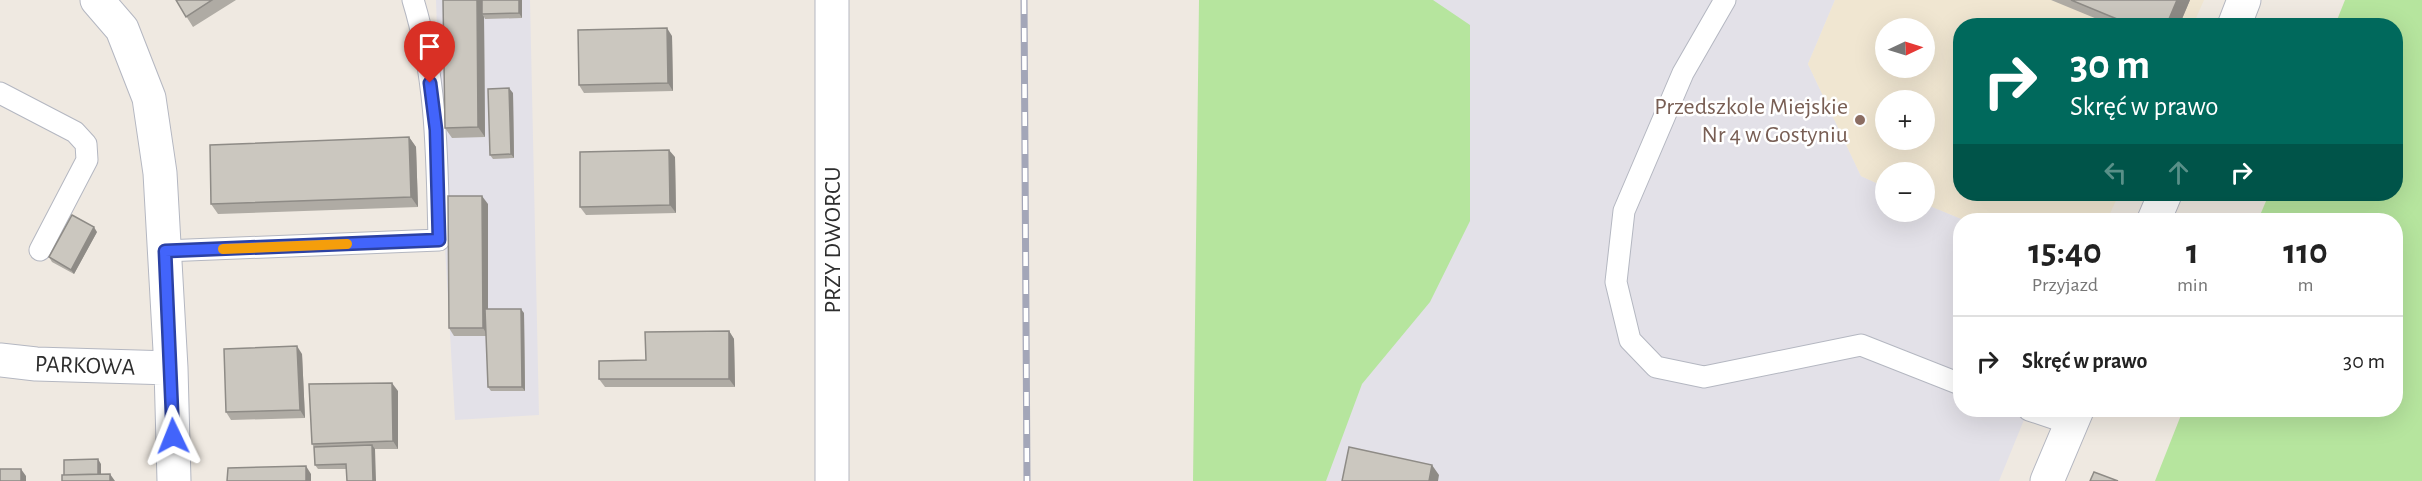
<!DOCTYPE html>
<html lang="pl">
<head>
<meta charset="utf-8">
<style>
	:root { --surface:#fff; --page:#f6f6f6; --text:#222; --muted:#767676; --line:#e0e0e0 }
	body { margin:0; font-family:"Alegreya Sans",sans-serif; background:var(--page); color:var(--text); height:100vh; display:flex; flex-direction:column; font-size:22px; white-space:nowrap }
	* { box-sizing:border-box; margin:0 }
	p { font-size:20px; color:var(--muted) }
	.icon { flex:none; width:33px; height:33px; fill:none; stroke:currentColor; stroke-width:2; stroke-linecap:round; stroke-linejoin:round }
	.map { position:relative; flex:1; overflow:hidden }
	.drawer { position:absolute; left:1953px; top:213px; width:450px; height:204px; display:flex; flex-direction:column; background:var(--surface); border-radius:24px; box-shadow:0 6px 24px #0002 }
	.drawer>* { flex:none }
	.guide { position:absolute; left:1953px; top:18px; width:450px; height:183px; border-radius:24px; box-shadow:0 6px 24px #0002; background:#00695c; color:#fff; overflow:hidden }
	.needle { width:39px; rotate:86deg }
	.buttons { position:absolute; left:1875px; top:18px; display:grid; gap:12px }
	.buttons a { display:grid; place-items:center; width:60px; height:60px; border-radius:50%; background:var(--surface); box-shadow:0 6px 24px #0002; font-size:30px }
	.pin { position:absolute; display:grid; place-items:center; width:51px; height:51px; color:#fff; margin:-62px -26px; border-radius:50% 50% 50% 0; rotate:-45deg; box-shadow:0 0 6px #0007 }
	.pin .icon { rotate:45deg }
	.me { position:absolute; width:66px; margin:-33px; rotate:358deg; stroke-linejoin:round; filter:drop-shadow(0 0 4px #0008) }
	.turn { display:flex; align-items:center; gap:21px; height:126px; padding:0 18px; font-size:27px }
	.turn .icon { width:78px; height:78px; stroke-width:2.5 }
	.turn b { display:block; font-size:42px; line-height:51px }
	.lanes { display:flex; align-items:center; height:57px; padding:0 18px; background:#0003; justify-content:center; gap:30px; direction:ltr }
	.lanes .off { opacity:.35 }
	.eta { display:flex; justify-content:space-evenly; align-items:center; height:102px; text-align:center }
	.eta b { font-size:36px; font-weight:600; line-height:42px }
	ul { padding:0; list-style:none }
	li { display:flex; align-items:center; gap:18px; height:90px; padding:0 18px; border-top:2px solid var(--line) }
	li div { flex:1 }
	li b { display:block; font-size:22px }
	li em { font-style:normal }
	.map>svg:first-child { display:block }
</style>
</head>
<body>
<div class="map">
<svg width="2422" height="481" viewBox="0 0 2422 481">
	<rect width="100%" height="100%" fill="#efe9e1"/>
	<!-- industrial -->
	<path fill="#e3e1e8" d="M436 0H530L539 415 455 420 444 230Z
		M1345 0H1835L1808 64 1861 176 1885 187 1886 212H1924L1925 204 1964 220H1960V410H2028L1999 481H1308Z"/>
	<!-- education -->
	<path fill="#f0e6d1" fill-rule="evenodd" d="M1835 0H2204L2193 25 1960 26V194H2119L2107 220H1964L1925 204 1924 172H1886L1885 187 1861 176 1808 64ZM1886 28H1924V68H1886ZM1886 100H1924V140H1886Z"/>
	<!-- green -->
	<path fill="#b6e59e" d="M1199 0H1433L1470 25V221L1430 302 1362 384 1326 481H1193Z
		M2345 0H2422V481H2155L2183 410H2396V220H2258L2269 194H2396V26L2335 25Z"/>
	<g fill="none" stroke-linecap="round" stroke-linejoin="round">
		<defs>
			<path id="lane" d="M1725 0 1683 73 1624 211 1616 282 1630 340 1656 367 1704 377 1861 345 1960 384
				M0 93 75 132 86 144 87 160 40 250
				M164 251 439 240C437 159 437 78 413 0
				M2029 410 2071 424"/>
			<path id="street" d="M97 0 122 29 149 98 160 173 171 368 174 481
				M832 0V481
				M0 360 36 364 171 368"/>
			<path id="secondary" d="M2234 26 2244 0
				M2154 220 2165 194
				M2047 481 2077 410"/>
		</defs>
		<!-- lane casing -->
		<use href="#lane" stroke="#b4b7c1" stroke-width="23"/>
		<!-- street casing -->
		<use href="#street" stroke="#b4b7c1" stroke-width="35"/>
		<!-- secondary casing -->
		<use href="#secondary" stroke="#b4b7c1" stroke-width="35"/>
		<!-- lane -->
		<use href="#lane" stroke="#fff" stroke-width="21"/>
		<!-- street -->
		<use href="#street" stroke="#fff" stroke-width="33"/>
		<!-- secondary -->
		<use href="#secondary" stroke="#fff" stroke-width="33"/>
		<defs>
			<path id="rail" d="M1024 0 1027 481"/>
		</defs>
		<!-- rail casing -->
		<use href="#rail" stroke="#a3a6b8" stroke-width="7"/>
		<!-- rail -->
		<use href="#rail" stroke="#fff" stroke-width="4.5" stroke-dasharray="14" stroke-linecap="butt"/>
	</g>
	<!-- wall -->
	<path fill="#afaba4" d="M176 0H236L193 27Z
		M443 0H522V18L485 19 484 17 485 137 452 138 445 128Z
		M2051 0H2190L2179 26H2114Z
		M672 36 673 91 584 93 579 85Z
		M513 93 514 158 493 159 490 155Z
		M409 137 416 147 418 207 218 214 211 204Z
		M675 157 676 213 586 215 580 207Z
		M488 204V309L524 313 525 391H491L488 387 486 336H454L449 328Z
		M97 232 74 274 52 262 49 257Z
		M729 331 734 339 735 387H605L599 379 646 360Z
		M302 354 305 418 231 420 226 412Z
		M398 391V449H375L346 469H318L315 465 314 447 312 444Z"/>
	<!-- shaded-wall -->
	<path fill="#8e8b86" d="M477 0H484L482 14 484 17 485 137 478 127Z
		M519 0H522V18L519 13Z
		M2177 0H2190L2179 26H2166Z
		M667 28 672 36 673 91 668 83Z
		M509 88 513 93 514 158 511 154Z
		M409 137 416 147 418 207 411 197Z
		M669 150 675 157 676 213 670 205Z
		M482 196 488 204V336L483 328Z
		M94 227 97 232 74 274 71 270Z
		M521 309 524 313 525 391 522 387Z
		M729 331 734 339 735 387 729 379Z
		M297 346 302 354 305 418 300 410Z
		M392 383 398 391V449L393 441Z
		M372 445 375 449 376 481H373Z
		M98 459 101 464V481L98 478Z
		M1432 465 1439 475 1438 481H1429Z
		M306 466 311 474V481H306Z
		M21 469 26 476V481H21Z
		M110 474 115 481H110Z"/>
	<!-- building -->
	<path fill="#cbc7bf" stroke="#8e8b86" stroke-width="1.5" d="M176 0H212L186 17Z
		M443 0H477L478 127 445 128Z
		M482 0H519V13L482 14Z
		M2071 0H2177L2166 26H2134Z
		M667 28 668 83 579 85 578 30Z
		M509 88 511 154 490 155 488 89Z
		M409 137 411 197 211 204 210 145Z
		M669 150 670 205 580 207V152Z
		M448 196H482L483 328H449Z
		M72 215 94 227 71 270 49 257Z
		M485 309H521L522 387H488Z
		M729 331V379H599V361L646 360 645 332Z
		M297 346 300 410 226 412 224 349Z
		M392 383 393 441 312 444 309 384Z
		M372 445 373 481H347L346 464 315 465 314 447Z
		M1349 447 1432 465 1429 481H1342Z
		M98 459V474L64 475V460Z
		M306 466V481H227L228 468Z
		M0 469H21V481H0Z
		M2094 472 2118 481H2090Z
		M110 474V481H62V475Z"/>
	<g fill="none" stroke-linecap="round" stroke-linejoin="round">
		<defs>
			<path id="route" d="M173 436 165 251 439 240 436 130 430 83"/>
		</defs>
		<!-- route casing -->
		<use href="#route" stroke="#2b41a3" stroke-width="15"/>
		<!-- route -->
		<use href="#route" stroke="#4264fb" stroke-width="10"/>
		<!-- slow -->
		<path stroke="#f59e0b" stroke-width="10" d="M223 249 347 244"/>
	</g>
	<!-- markers -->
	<circle fill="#8d6e63" stroke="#fff" stroke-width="2" cx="1860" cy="120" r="6"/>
	<g text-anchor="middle" stroke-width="5" stroke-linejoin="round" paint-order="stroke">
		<!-- education labels -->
		<g font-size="24" fill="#785e54" stroke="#fff" text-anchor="end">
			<text x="1848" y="114">Przedszkole Miejskie<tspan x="1848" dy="28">Nr 4 w Gostyniu</tspan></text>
		</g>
		<!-- street labels -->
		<g font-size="24" fill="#2e2e2e" stroke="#fff">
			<text transform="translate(832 240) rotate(-90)" y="8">PRZY DWORCU</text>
			<text transform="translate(85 365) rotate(2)" y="8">PARKOWA</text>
		</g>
	</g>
</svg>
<div class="buttons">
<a><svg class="needle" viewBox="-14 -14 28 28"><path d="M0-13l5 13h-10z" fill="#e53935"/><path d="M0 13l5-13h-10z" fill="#767676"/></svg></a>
<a>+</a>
<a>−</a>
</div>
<div class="pin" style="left:430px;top:83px;background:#d93025"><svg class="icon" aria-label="arrive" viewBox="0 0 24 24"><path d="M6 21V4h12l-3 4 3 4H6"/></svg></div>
<svg class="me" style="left:173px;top:436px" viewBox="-20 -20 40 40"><path d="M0-17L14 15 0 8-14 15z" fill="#4264fb" stroke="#fff" stroke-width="4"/></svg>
<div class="guide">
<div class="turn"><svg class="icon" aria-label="right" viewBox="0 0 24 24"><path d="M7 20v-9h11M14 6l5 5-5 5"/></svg><div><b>30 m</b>Skręć w prawo</div></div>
<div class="lanes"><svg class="icon off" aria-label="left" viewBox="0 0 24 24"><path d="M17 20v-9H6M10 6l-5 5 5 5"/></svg><svg class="icon off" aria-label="ahead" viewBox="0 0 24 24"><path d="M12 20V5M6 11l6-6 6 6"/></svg><svg class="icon" aria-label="right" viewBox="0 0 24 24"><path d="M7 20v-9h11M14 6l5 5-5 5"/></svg></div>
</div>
<section class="drawer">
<div class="eta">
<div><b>15:40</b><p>Przyjazd</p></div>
<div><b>1</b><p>min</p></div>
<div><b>110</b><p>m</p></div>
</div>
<ul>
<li><svg class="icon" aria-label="right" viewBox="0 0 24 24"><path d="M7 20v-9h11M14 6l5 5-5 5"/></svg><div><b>Skręć w prawo</b></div><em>30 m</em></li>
</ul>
</section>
</div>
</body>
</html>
